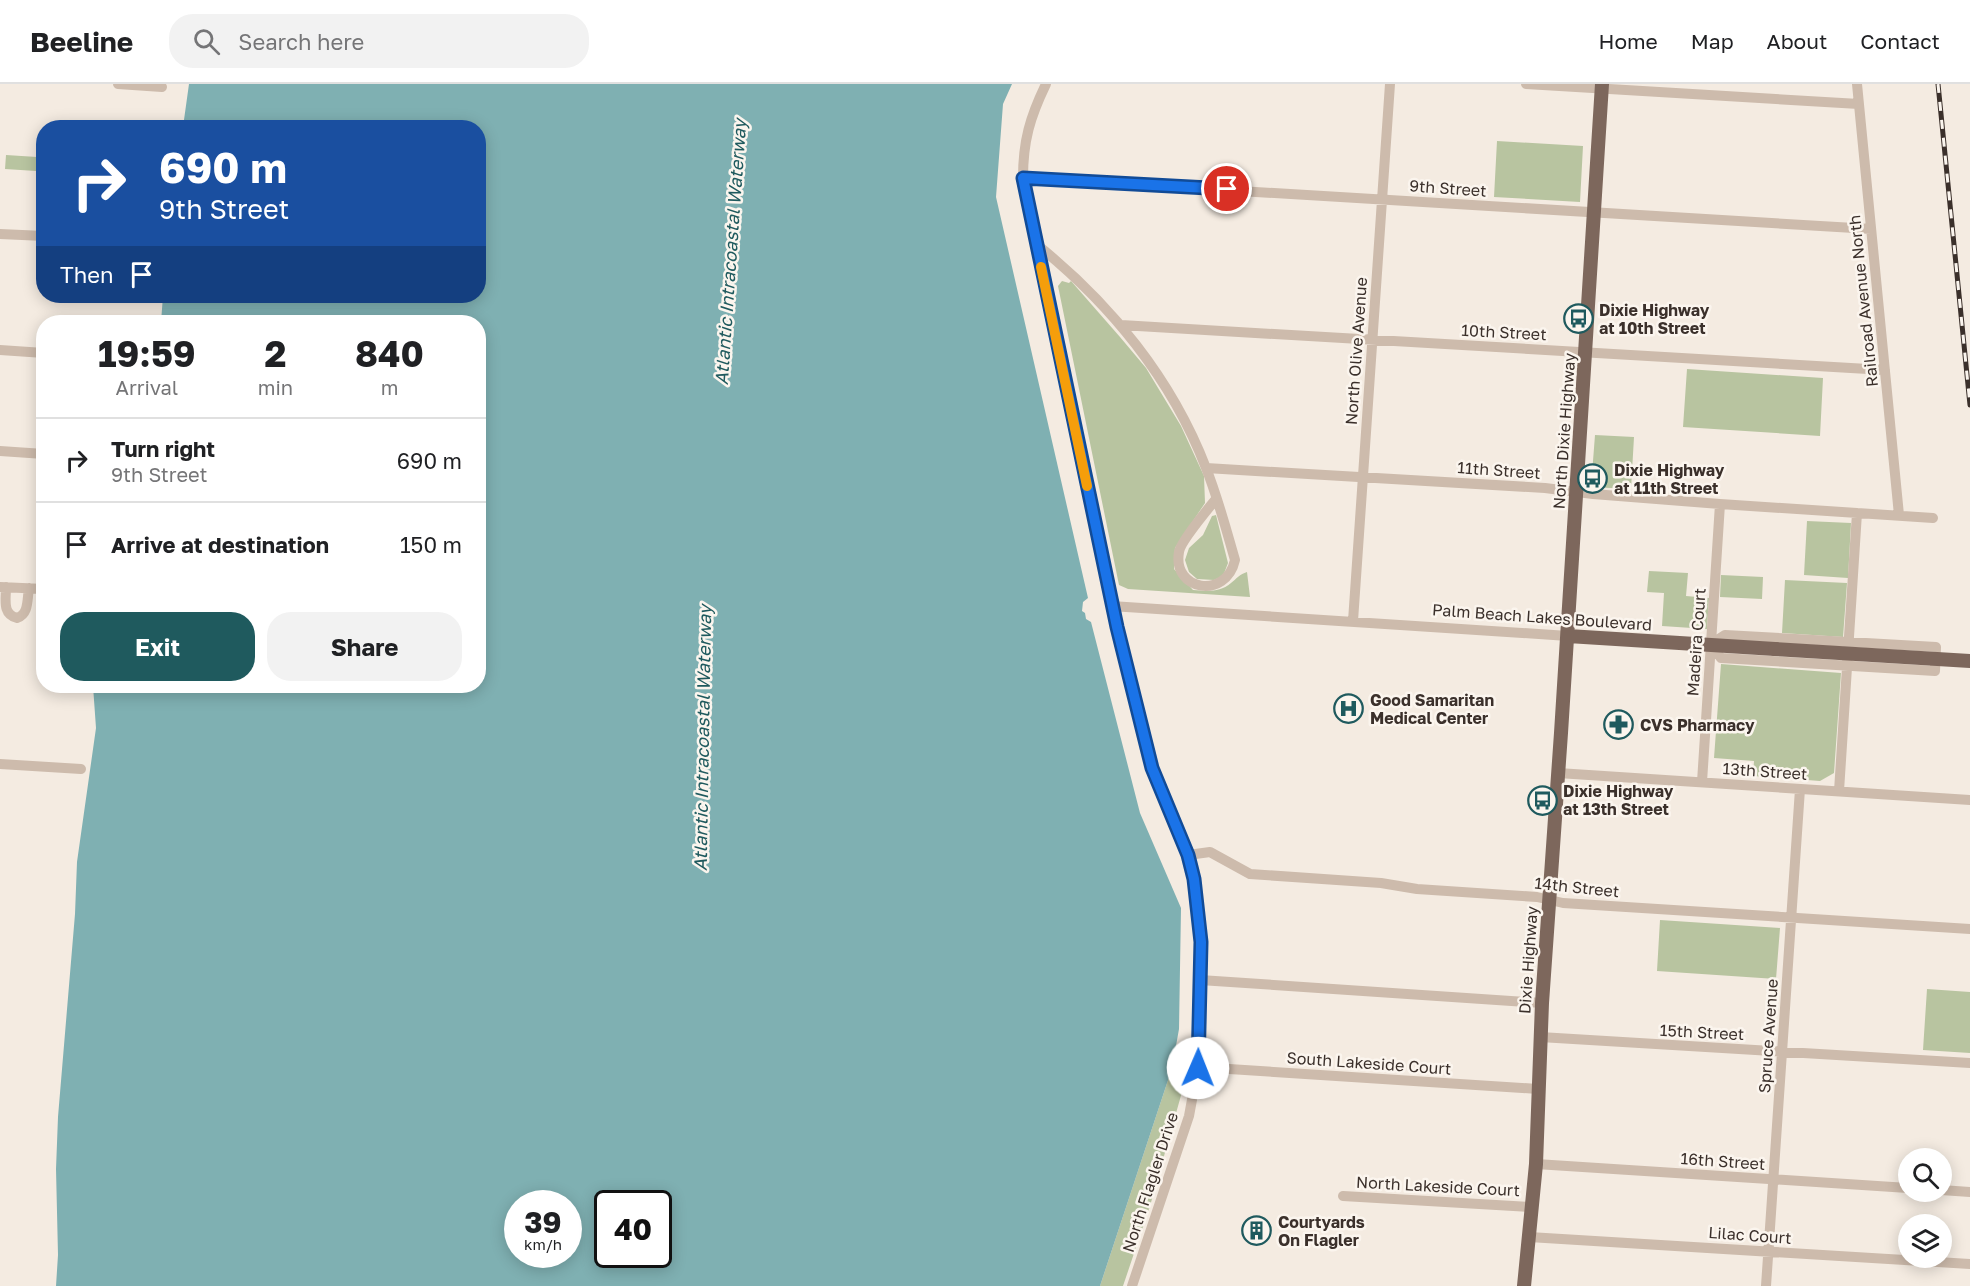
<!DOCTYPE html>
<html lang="en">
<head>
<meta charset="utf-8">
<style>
	:root { --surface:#fff; --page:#f2f2f2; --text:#202124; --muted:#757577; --line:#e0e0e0; --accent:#1f5a5e }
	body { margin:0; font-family:"Golos Text",sans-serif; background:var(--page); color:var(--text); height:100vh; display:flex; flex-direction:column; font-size:22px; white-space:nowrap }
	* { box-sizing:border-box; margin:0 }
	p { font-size:20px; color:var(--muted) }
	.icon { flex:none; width:33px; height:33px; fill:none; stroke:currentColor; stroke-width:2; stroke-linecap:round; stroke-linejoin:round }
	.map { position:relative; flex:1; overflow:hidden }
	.drawer { position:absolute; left:36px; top:231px; width:450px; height:378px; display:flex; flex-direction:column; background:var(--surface); border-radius:24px; box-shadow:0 3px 15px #0003 }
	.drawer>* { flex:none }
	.hud { position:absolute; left:36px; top:36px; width:450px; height:183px; border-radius:24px; box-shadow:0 3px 15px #0003; background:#1a4fa0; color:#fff; overflow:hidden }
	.buttons { position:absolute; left:1898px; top:1064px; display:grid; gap:12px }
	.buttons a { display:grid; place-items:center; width:54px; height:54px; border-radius:50%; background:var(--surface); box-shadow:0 3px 15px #0003; font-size:30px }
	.speed { position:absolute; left:504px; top:1106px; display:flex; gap:12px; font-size:30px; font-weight:700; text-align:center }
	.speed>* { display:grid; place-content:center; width:78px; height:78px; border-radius:50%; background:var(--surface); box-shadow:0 3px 15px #0003; line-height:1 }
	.speed small { font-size:15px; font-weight:400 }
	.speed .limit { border:3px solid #111; border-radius:9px; background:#fff; color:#111 }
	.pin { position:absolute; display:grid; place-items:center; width:51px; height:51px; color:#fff; margin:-26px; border:3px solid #fff; border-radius:50%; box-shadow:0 2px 6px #0007 }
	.me { position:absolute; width:66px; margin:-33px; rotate:1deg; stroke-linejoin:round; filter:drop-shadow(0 0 4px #0008) }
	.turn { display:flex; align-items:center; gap:21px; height:126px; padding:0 24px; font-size:27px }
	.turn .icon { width:78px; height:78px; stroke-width:2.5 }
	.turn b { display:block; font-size:42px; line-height:51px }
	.then { display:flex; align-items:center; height:57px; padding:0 24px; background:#0003; gap:12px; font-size:22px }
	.eta { display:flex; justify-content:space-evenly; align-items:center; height:102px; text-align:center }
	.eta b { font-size:36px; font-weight:700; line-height:42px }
	.button { display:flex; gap:12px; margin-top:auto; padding:12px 24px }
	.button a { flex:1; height:69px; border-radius:24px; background:var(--accent); color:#fff; font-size:24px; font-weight:700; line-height:69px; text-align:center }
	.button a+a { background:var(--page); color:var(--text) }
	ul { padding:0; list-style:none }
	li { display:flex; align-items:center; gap:18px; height:84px; padding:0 24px; border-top:2px solid var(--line) }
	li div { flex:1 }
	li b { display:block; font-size:22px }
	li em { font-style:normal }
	header { display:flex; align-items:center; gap:36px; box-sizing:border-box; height:84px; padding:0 30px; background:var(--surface); border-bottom:2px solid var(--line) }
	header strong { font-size:28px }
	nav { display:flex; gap:33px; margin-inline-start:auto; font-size:21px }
	.search { width:420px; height:54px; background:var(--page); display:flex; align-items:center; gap:15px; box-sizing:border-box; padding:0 21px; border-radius:24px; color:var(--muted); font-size:22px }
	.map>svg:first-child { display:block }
</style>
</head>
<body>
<header>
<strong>Beeline</strong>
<div class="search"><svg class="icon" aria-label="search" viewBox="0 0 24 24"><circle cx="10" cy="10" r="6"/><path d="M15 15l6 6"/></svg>Search here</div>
<nav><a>Home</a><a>Map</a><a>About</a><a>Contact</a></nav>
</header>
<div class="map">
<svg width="1970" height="1202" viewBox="0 0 1970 1202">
	<rect width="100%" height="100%" fill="#f4ebe1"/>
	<!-- green -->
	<path fill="#b8c4a0" d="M1497 57 1583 62 1580 118 1494 113Z
		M6 71 37 73 36 87 5 85Z
		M1062 197 1069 199 1071 197 1120 253 1146 284 1181 342 1204 392 1205 419 1175 464 1174 485 1193 506C1207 507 1219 509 1231 499 1236 495 1240 490 1247 488L1250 513 1128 505 1119 501 1058 202Z
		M1687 285 1823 294 1820 352 1683 343Z
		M1595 351 1634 353 1631 405 1591 403Z
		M1216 431 1228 479 1223 492 1214 496 1197 495 1189 488 1185 476 1189 464 1203 451 1212 432Z
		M1807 437 1851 439 1848 494 1804 491Z
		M1649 487 1688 489 1686 512 1709 514 1707 545 1662 542 1664 509 1647 508Z
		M1721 491 1763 493 1762 515 1720 513Z
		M1785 496 1847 499 1843 553 1782 549Z
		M1721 580 1841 589 1834 689 1820 697 1753 692 1754 677 1714 674Z
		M1660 836 1780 844 1776 895 1657 887Z
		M1927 905 1970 908V969L1923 966Z
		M1172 984 1187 990 1150 1122 1123 1202H1100Z"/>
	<!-- water -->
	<path fill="#7fb0b2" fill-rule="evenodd" d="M189 0H1012L1003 20 996 113 1088 514 1083 518 1082 527 1085 529 1086 535 1091 538 1140 729 1181 824 1179 945 1172 984 1100 1202H56L58 1171 56 1085 58 1033 75 830 77 778 96 644 93 602H478V238H161L163 212H478V44L183 43ZM518 1119H568V1170H518ZM608 1119H658V1170H608Z"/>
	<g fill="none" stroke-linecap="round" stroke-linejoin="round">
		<!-- minor -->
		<path stroke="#cdbbac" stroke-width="10" d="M118 0 162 3
			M1046 0C1030 33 1023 57 1023 94L1111 522 1151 684 1188 771 1194 795 1201 859 1198 983 1189 1032 1132 1202
			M1526 0 1859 20
			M1857 0 1899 431
			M1023 94 1871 145
			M0 150 44 152
			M1036 160C1110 219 1172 295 1206 384 1218 414 1226 445 1235 476 1226 516 1172 507 1179 468 1180 458 1208 425 1216 415
			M1121 241 1885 286
			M0 266 44 269
			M0 367 44 370
			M1206 384 1545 404 1593 410 1720 420 1933 434
			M0 503 44 505
			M6 503C6 516 2 530 17 534 29 530 27 516 29 504
			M1111 522 1568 552
			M1353 537 1390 0
			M1725 551 1936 563 1935 587 1721 574 1711 560Z
			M0 680 81 685
			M1558 689 1970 716
			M1702 698 1720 420
			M1839 707 1857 429
			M1188 771 1210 768 1250 790 1381 799 1417 805 1537 813 1563 819 1970 845
			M1200 896 1542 919
			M1540 953 1970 979
			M1198 983 1538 1005
			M1536 1080 1908 1104
			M1941 1106 1970 1108
			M1343 1112 1531 1123
			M1529 1153 1970 1180
			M1766 1202 1800 705"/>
		<!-- major -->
		<path stroke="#7d675c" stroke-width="14" d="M1568 552 1775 565
			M1524 1202 1536 1080 1542 919 1561 649 1602 0"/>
		<defs>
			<path id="rail" d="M1938 0 1970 321"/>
		</defs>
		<!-- rail casing -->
		<use href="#rail" stroke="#3b302b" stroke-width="5"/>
		<!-- rail -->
		<use href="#rail" stroke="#fbf5ee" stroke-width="3" stroke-dasharray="9" stroke-linecap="butt"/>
		<!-- major-bridge -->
		<path stroke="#7d675c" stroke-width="14" d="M1775 565 1970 577"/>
	</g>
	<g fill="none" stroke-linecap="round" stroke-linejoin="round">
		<defs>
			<path id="route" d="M1198 984 1201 858 1194 795 1188 771 1152 684 1117 543 1023 94 1227 105"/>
		</defs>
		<!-- route casing -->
		<use href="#route" stroke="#114b97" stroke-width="15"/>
		<!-- route -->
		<use href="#route" stroke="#1a73e8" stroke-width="10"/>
		<!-- slow -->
		<path stroke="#f59e0b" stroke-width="10" d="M1041 183 1087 402"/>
	</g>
	<!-- icons -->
	<defs>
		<symbol id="bus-ring" viewBox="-11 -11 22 22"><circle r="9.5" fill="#fbf5ee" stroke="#1f5a5e" stroke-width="1.5"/><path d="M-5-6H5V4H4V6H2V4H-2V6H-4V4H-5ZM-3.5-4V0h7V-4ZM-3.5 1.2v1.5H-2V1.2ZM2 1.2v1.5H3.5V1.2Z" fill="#1f5a5e"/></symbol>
		<symbol id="hospital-ring" viewBox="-11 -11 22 22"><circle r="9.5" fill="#fbf5ee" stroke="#1f5a5e" stroke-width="1.5"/><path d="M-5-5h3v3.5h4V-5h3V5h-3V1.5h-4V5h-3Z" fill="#1f5a5e"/></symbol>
		<symbol id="pharmacy-ring" viewBox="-11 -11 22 22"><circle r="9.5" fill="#fbf5ee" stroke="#1f5a5e" stroke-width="1.5"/><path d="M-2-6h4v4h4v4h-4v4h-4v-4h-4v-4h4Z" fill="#1f5a5e"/></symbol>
		<symbol id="building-ring" viewBox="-11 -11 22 22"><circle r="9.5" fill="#fbf5ee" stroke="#1f5a5e" stroke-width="1.5"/><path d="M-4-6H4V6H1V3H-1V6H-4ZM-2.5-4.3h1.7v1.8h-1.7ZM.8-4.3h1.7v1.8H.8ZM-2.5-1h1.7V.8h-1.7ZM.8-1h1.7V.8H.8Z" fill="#1f5a5e"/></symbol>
	</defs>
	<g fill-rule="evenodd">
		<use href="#bus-ring" x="1562" y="218" width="33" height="33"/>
		<use href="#bus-ring" x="1576" y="378" width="33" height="33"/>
		<use href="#hospital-ring" x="1332" y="608" width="33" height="33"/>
		<use href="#pharmacy-ring" x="1602" y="624" width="33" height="33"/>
		<use href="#bus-ring" x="1526" y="700" width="33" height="33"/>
		<use href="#building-ring" x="1240" y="1130" width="33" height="33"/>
	</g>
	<g text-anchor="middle" stroke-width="5" stroke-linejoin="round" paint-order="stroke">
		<!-- street labels -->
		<g font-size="16" fill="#3b302b" stroke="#fbf5ee">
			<text transform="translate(1448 104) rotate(4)" y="6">9th Street</text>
			<text transform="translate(1863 217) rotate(-96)" y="6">Railroad Avenue North</text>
			<text transform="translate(1504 248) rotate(3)" y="6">10th Street</text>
			<text transform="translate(1356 267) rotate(-86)" y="6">North Olive Avenue</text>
			<text transform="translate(1564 347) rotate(-86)" y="6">North Dixie Highway</text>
			<text transform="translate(1499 386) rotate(4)" y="6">11th Street</text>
			<text transform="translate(1542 533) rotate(4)" y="6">Palm Beach Lakes Boulevard</text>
			<text transform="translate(1696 558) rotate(-86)" y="6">Madeira Court</text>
			<text transform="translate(1765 687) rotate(4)" y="6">13th Street</text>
			<text transform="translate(1577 803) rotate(6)" y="6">14th Street</text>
			<text transform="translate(1528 876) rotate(-86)" y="6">Dixie Highway</text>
			<text transform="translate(1702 948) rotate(3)" y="6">15th Street</text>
			<text transform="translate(1768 952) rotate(-86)" y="6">Spruce Avenue</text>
			<text transform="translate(1369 979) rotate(4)" y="6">South Lakeside Court</text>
			<text transform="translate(1723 1077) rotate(4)" y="6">16th Street</text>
			<text transform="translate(1150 1098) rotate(-72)" y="6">North Flagler Drive</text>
			<text transform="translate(1438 1102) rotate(3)" y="6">North Lakeside Court</text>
			<text transform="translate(1750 1151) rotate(4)" y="6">Lilac Court</text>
		</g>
		<!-- poi labels -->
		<g font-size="16" font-weight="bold" fill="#3b302b" stroke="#fbf5ee" text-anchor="start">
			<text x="1599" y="232">Dixie Highway<tspan x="1599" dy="18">at 10th Street</tspan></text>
			<text x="1614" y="392">Dixie Highway<tspan x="1614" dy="18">at 11th Street</tspan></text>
			<text x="1370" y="622">Good Samaritan<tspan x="1370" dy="18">Medical Center</tspan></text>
			<text x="1640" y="647">CVS Pharmacy</text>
			<text x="1563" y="713">Dixie Highway<tspan x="1563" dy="18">at 13th Street</tspan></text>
			<text x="1278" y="1144">Courtyards<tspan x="1278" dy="18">On Flagler</tspan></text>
		</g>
		<!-- water labels -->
		<g font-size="18" font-style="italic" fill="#1f5a5e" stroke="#fbf5ee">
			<text transform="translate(731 168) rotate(-86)" y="6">Atlantic Intracoastal Waterway</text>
			<text transform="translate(703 654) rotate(-89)" y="6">Atlantic Intracoastal Waterway</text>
		</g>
	</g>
</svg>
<div class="buttons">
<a><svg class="icon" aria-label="search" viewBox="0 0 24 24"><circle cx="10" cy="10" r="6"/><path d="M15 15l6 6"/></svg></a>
<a><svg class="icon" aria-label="layers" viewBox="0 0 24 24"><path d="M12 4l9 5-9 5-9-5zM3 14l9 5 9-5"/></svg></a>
</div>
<div class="speed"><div>39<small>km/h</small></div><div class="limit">40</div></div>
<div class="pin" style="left:1227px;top:105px;background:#d93025"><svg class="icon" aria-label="arrive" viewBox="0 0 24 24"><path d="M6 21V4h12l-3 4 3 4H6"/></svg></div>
<svg class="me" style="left:1198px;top:984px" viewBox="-20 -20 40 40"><circle r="19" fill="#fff"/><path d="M0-13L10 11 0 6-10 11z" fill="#1a73e8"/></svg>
<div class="hud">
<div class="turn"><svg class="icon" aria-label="right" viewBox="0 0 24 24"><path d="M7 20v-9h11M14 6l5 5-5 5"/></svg><div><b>690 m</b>9th Street</div></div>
<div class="then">Then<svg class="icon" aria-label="arrive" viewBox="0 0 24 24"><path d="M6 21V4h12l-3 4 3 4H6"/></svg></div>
</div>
<section class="drawer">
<div class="eta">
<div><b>19:59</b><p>Arrival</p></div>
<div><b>2</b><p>min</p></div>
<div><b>840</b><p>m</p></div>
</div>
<ul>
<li><svg class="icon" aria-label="right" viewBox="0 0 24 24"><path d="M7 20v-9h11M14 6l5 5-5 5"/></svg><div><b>Turn right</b><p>9th Street</p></div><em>690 m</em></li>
<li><svg class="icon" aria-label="arrive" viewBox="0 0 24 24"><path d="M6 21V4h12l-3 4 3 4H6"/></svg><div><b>Arrive at destination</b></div><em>150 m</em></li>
</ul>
<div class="button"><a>Exit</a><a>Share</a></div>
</section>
</div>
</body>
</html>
